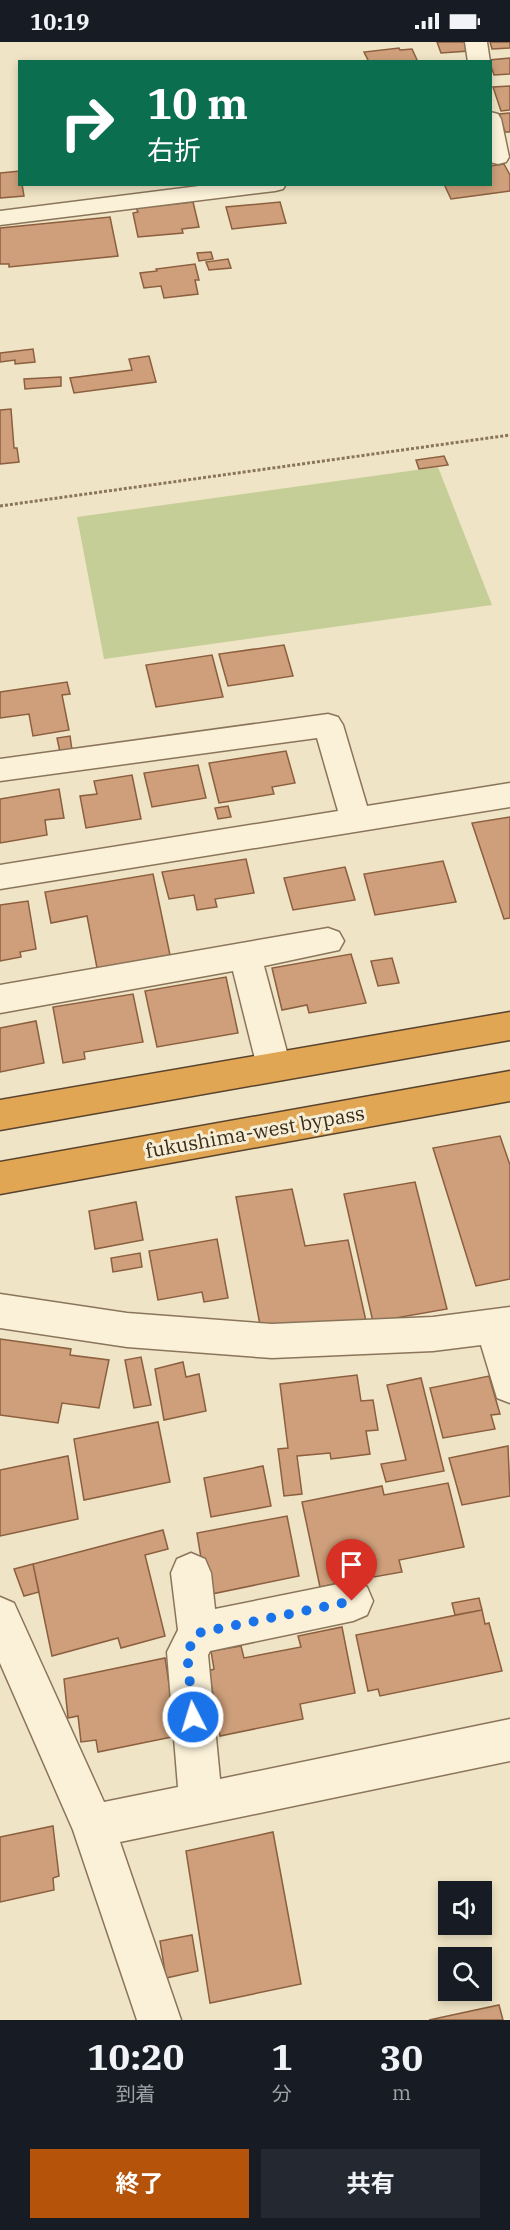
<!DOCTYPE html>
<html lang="ja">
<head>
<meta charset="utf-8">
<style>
	:root { --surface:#171b24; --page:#242831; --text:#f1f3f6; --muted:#9ea1a6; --accent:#b45309 }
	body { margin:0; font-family:"IBM Plex Serif","Noto Sans JP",serif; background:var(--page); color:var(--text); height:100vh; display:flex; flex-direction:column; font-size:22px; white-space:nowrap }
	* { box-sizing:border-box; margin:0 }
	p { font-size:20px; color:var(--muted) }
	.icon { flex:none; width:33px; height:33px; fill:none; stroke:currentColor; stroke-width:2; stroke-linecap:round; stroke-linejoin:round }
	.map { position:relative; height:1978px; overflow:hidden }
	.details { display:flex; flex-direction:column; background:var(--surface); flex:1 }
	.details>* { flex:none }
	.top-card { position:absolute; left:18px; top:18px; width:474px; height:126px; border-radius:0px; box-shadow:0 3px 9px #0003; background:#0b6e4f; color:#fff; overflow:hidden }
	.fabs { position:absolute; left:438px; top:1839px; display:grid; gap:12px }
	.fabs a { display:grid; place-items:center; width:54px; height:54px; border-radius:0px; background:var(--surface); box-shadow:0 3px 9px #0003; font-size:30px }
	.pin { position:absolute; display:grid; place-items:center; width:51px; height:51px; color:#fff; margin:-62px -26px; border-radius:50% 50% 50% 0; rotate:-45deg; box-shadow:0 0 6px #0007 }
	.pin .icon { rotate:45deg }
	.me { position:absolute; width:66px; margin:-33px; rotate:355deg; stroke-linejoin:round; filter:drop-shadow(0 0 4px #0008) }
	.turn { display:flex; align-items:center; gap:21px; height:126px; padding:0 30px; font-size:27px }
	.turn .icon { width:78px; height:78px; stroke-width:2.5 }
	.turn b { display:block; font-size:42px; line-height:51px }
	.eta { display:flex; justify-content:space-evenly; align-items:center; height:102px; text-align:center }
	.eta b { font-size:36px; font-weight:700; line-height:42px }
	.primary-button { display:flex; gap:12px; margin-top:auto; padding:12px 30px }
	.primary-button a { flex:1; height:69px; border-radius:0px; background:var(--accent); color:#fff; font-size:24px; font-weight:700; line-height:69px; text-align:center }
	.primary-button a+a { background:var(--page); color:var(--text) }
	.status { display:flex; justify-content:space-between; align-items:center; height:42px; padding:0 30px; background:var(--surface); direction:ltr }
	.status svg { height:16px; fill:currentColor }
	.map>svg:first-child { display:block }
</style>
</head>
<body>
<div class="status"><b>10:19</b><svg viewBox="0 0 49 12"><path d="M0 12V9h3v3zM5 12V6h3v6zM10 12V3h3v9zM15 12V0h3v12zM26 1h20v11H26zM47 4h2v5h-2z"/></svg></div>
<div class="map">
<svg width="510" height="1978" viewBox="0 0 510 1978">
	<rect width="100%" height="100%" fill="#efe4c5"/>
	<!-- green -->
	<path fill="#c6ce98" d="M438 425 492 563 104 617 77 475Z"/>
	<!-- building -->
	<path fill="#ce9f7a" stroke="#8b5f3f" stroke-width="1.5" d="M437 0H469V9L441 11Z
		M490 0H510V6L492 7Z
		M399 6 400 8 412 7 418 20H369L364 10Z
		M510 16V32L494 33 489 18Z
		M510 44V68L501 69 493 45Z
		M510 71V90H505L499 72Z
		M504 122 510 133V149L451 157 444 142H490V124Z
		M20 129V142H22L24 154 0 156V131Z
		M193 160 199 185 182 187 183 191 138 195 133 171 138 170 136 166Z
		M280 160 286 181 232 187 226 165Z
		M110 175 118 214 9 225V222H0V186Z
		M211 210 213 217 199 219 197 211Z
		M228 217 231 226 209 228 206 220Z
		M195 222 199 238H195L198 252 164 256 161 244 144 246 140 231 157 229 156 227Z
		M33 307 35 320 15 322V318L0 320V311Z
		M149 314 156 340 74 351 70 336 132 328 129 317Z
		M61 335V344L25 347 24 337Z
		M11 367 14 406H17L19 420 0 422V368Z
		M444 414 448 423 419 427 416 418Z
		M284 603 293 634 228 644 219 612Z
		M212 613 223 655 156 665 146 623Z
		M67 640 70 652 62 653 69 688 33 694 29 672 0 676V650Z
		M70 694 72 708 60 710 57 696Z
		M286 709 295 741 272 745 274 752 219 761 209 721Z
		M198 723 206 756 152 765 144 731Z
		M132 733 141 777 86 786 80 754 97 752 94 739Z
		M59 747 64 776 45 778 47 793 0 801V757Z
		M228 764 231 775 218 777 215 766Z
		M510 775V876L504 877 472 781Z
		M246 817 254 851 215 857 217 865 197 868 194 853 169 857 162 830Z
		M443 819 456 860 375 873 364 832Z
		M345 825 355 858 293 868 284 836Z
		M153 832 170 913 97 926 87 874 51 881 45 850Z
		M28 859 36 907 20 910 21 915 0 919V863Z
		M351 912 366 961 309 971 307 963 282 968 272 926Z
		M392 916 399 941 378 944 371 919Z
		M226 935 238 991 157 1005 145 949Z
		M133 952 143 1000 84 1010 85 1017 63 1021 53 965Z
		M36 979 44 1021 0 1030V986Z
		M500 1094 510 1123V1237L476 1244 433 1106Z
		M415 1140 447 1267 373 1280 344 1152Z
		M292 1147 305 1204 348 1198 366 1279 260 1283 236 1155Z
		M136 1160 143 1198 95 1207 89 1169Z
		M217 1197 228 1256 204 1260 202 1250 158 1258 149 1209Z
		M140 1211 142 1225 113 1230 111 1216Z
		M0 1297 71 1307 70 1313 109 1318 99 1366 62 1361 58 1381 0 1373Z
		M141 1315 151 1363 134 1366 125 1318Z
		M183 1320 186 1335 199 1332 206 1369 164 1378 155 1327Z
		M357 1333 361 1359 373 1358 378 1388 366 1389 370 1412 331 1417 330 1411 297 1414 302 1452 284 1454 278 1407 288 1406 280 1342Z
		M489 1334 500 1372 491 1373 495 1387 443 1396 430 1346Z
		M421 1336 444 1429 386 1440 381 1422 406 1418 387 1343Z
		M158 1380 170 1440 84 1458 74 1397Z
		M508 1404 510 1454 462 1463 449 1416Z
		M68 1414 78 1477 0 1494V1428Z
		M263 1424 271 1464 211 1475 204 1436Z
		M448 1441 464 1505 399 1518 402 1530 374 1535 368 1506 339 1512 344 1540 320 1545 302 1460 382 1444 384 1453Z
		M287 1474 299 1534 207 1553 197 1491Z
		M163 1488 168 1507 145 1513 165 1594 121 1606 118 1596 52 1614 33 1522Z
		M33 1522 39 1550 24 1554 14 1527Z
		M479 1556 482 1568 455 1573 452 1561Z
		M482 1568 485 1582 489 1581 502 1629 380 1654 378 1647 368 1649 356 1593Z
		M342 1585 355 1651 300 1662 303 1677 220 1694 209 1629 214 1627 211 1609 241 1604 244 1616 301 1605 298 1594Z
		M165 1616 177 1694 98 1710 96 1698 81 1700 78 1674 68 1676 64 1637Z
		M53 1784 59 1834 53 1836 54 1848 0 1860V1795Z
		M273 1790 301 1942 210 1961 186 1809Z
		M192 1893 198 1929 166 1936 160 1899Z
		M499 1963 503 1978H429Z"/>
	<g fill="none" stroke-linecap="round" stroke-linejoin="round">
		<defs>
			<path id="minor" d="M465 0H487L490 20H468Z
				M490 70 498 72 501 77 509 115 506 120 498 122 490 120Z
				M215 142H286L283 147 275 149 0 183V169Z
				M328 672 338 675 343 683 367 764 510 741V765L0 847V823L338 769 317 696 0 739V717Z
				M328 886 339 890 344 899 339 908 264 924 291 1025 286 1035 274 1039 262 1035 257 1025 233 929 0 971V943Z
				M0 1252 127 1271 272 1282 433 1275 510 1265V1361L497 1356 481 1303 433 1309 272 1316 127 1305 0 1286Z
				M191 1511 205 1517 211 1531 215 1567 353 1539 367 1545 373 1559 367 1573 353 1579 210 1609 208 1613 220 1737 510 1677V1719L120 1800 181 1978H137L73 1788 0 1621V1555L14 1561 104 1760 178 1745 167 1610 178 1588 171 1531 177 1517Z"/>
			<path id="highway" d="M510 970V998L0 1088V1058Z
				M510 1029V1059L0 1152V1120Z"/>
		</defs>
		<!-- minor casing -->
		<use href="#minor" stroke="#8b755a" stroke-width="3"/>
		<!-- highway casing -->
		<use href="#highway" stroke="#59432e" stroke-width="3"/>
		<!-- path -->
		<path stroke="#8b755a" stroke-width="3" stroke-dasharray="3 2" stroke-linecap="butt" d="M0 464 510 393"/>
		<!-- minor -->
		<use href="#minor" fill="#faf1d8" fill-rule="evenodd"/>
		<!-- highway -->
		<use href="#highway" fill="#e0a654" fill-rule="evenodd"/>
	</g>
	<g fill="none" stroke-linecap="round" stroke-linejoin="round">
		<!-- route -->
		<path stroke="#1a73e8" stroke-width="10" stroke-dasharray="0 18" d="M193 1675 187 1610 198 1591 352 1559"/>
	</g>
	<g text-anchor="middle" stroke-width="6" stroke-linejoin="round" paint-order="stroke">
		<!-- street labels -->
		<g font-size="20" fill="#3b2d1e" stroke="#f6eed4">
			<text transform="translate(255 1090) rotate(-10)" y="7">fukushima-west bypass</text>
		</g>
	</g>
</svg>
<div class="fabs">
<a><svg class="icon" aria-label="sound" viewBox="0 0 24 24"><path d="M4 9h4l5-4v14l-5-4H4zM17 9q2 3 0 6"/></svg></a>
<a><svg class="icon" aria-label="search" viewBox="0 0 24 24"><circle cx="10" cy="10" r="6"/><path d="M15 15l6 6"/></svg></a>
</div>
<div class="pin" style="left:352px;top:1559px;background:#d93025"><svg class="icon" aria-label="arrive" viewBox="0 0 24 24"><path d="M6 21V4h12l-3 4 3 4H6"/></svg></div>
<svg class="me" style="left:193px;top:1675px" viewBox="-20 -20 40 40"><circle r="17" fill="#1a73e8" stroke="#fff" stroke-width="3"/><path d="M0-11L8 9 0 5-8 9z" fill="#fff"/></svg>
<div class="top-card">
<div class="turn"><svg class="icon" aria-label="right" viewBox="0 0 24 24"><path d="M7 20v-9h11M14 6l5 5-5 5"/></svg><div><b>10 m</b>右折</div></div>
</div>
</div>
<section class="details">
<div class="eta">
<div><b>10:20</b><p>到着</p></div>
<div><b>1</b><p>分</p></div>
<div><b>30</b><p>m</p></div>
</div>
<div class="primary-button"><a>終了</a><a>共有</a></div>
</section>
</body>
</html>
